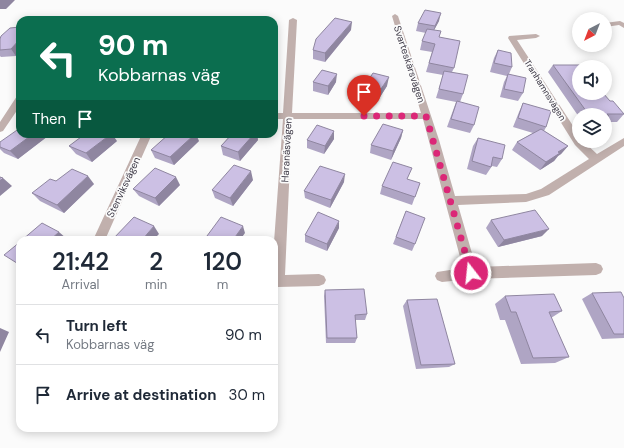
<!DOCTYPE html>
<html lang="en">
<head>
<meta charset="utf-8">
<style>
	:root { --surface:#fff; --page:#f6f6f7; --text:#1f2937; --muted:#747a83; --line:#e0e1e3 }
	body { margin:0; font-family:"DM Sans",sans-serif; background:var(--page); color:var(--text); height:100vh; display:flex; flex-direction:column; font-size:15px; white-space:nowrap }
	* { box-sizing:border-box; margin:0 }
	p { font-size:13px; color:var(--muted) }
	.icon { flex:none; width:22px; height:22px; fill:none; stroke:currentColor; stroke-width:2; stroke-linecap:round; stroke-linejoin:round }
	.map { position:relative; flex:1; overflow:hidden }
	.details { position:absolute; left:16px; top:236px; width:262px; height:196px; display:flex; flex-direction:column; background:var(--surface); border-radius:12px; box-shadow:0 2px 10px #0003 }
	.details>* { flex:none }
	.banner { position:absolute; left:16px; top:16px; width:262px; height:122px; border-radius:12px; box-shadow:0 2px 10px #0003; background:#0b6e4f; color:#fff; overflow:hidden }
	.needle { width:26px; rotate:222deg }
	.tools { position:absolute; left:572px; top:12px; display:grid; gap:8px }
	.tools a { display:grid; place-items:center; width:40px; height:40px; border-radius:50%; background:var(--surface); box-shadow:0 2px 10px #0003; font-size:20px }
	.pin { position:absolute; display:grid; place-items:center; width:34px; height:34px; color:#fff; margin:-41px -17px; border-radius:50% 50% 50% 0; rotate:-45deg; box-shadow:0 0 4px #0007 }
	.pin .icon { rotate:45deg }
	.me { position:absolute; width:44px; margin:-22px; rotate:344deg; stroke-linejoin:round; filter:drop-shadow(0 0 3px #0008) }
	.turn { display:flex; align-items:center; gap:14px; height:84px; padding:0 16px; font-size:18px }
	.turn .icon { width:52px; height:52px; stroke-width:2.5 }
	.turn b { display:block; font-size:28px; line-height:34px }
	.then { display:flex; align-items:center; height:38px; padding:0 16px; background:#0003; gap:8px; font-size:15px }
	.eta { display:flex; justify-content:space-evenly; align-items:center; height:68px; text-align:center }
	.eta b { font-size:24px; font-weight:600; line-height:28px }
	ul { padding:0; list-style:none }
	li { display:flex; align-items:center; gap:12px; height:60px; padding:0 16px; border-top:1px solid var(--line) }
	li div { flex:1 }
	li b { display:block; font-size:15px }
	li em { font-style:normal }
	.map>svg:first-child { display:block }
</style>
</head>
<body>
<div class="map">
<svg width="624" height="448" viewBox="0 0 624 448">
	<rect width="100%" height="100%" fill="#fbfbfb"/>
	<g fill="none" stroke-linecap="round" stroke-linejoin="round">
		<!-- minor -->
		<path fill="#c1b0ad" fill-rule="evenodd" d="M395 14 398 16 439 140 455 196 526 194 541 189 589 159 575 145 508 38 509 36 536 34 540 36 536 38 517 40 579 135V141H583L597 154 624 138V146L549 195 526 202 458 205 476 267 596 263 601 265 603 269 601 273 596 275 471 279 442 282 437 280 435 276 437 272 463 268 423 119H292L285 275 319 274 324 276 326 280 324 284 319 286 278 287 274 286V242L283 119H274V113H283L289 20 293 18 297 20 292 113H421L392 16Z
			M620 21 624 23V28L619 25 605 27V23Z
			M20 95V106L3 131 0 132V122L17 96Z
			M142 134H152L105 240H93Z"/>
	</g>
	<!-- wall -->
	<path fill="#afa5c4" d="M439 21 434 30 439 37 454 68 452 72 463 94 460 102 474 125 470 133 447 127 456 102 436 98 443 75 426 72 432 52 420 50 422 41 426 33 416 31 418 23Z
		M20 27 16 56 1 57 0 56V39Z
		M351 30 325 62 313 59V50Z
		M498 50 512 67 509 74 523 93 518 101 500 97 504 82 507 76 490 72 494 58Z
		M553 65 610 101 624 114 617 122H605V115H579V117L548 72Z
		M313 82H336L328 95 313 91Z
		M365 85 387 86 380 97 364 93Z
		M523 103 546 127 544 131 568 146 561 154 558 156 554 161 540 170 512 150 517 142 533 133 513 127 519 112Z
		M403 130 401 138 391 160 370 153 371 145Z
		M232 134H257L258 140 240 161 223 155 221 146Z
		M48 136 18 159 4 153 0 149V142Z
		M478 138 502 159 497 167 492 166 486 175 467 169 473 146Z
		M334 139 324 154 307 148V140Z
		M117 141 92 162 76 154 69 146Z
		M199 141 174 165 155 158 151 150Z
		M253 180 233 206 215 198 212 190Z
		M56 181 94 184 64 213 40 201 32 193Z
		M344 182 330 208 305 198 304 191Z
		M420 183 412 205 380 194 382 186Z
		M180 185 159 206 139 196 133 189Z
		M406 211 415 244 412 251 393 244Z
		M491 220 542 236 498 247 486 228Z
		M339 228 327 251 305 242V235Z
		M325 290 367 314 365 320H355L357 338 355 343H326L324 296Z
		M592 293 624 298V338L602 339 582 299Z
		M505 296 562 311 551 318 569 357 555 363 521 364 505 320H500L495 304Z
		M407 300 455 364 449 367 416 369 403 306Z"/>
	<!-- shaded-wall -->
	<path fill="#8f86a0" d="M0 0H15L6 9H0Z
		M441 13 439 21 432 34 435 26Z
		M352 22 351 30 325 62V53Z
		M20 39V51L16 56 11 49Z
		M337 74 336 82 328 95V86Z
		M389 77 387 86 380 97 381 89Z
		M403 130 401 138 391 160 393 151Z
		M334 131V139L324 154 325 146Z
		M33 134H47L48 136 18 159 10 151Z
		M111 134H112L117 141 92 162 86 153Z
		M195 134H196L199 141 174 165 170 157Z
		M254 134H257L258 140 240 161 238 152Z
		M568 146 561 154 558 156 554 161 540 170 546 162 558 152Z
		M251 171 253 180 233 206 230 198Z
		M345 174 344 182 330 208 331 200Z
		M88 176 94 184 64 213 57 205Z
		M176 177 180 185 159 206 155 198Z
		M3 178 12 186 0 196V181Z
		M339 221V228L327 251V244Z
		M154 226 159 234 153 240H142Z
		M243 226 245 233 240 240H233Z
		M549 229 542 236 498 247 504 240Z
		M59 232 67 239 66 240H50Z
		M0 328 9 332 0 352Z"/>
	<!-- building -->
	<path fill="#ccc0e4" stroke="#8f86a0" d="M425 10 441 13 435 26 418 23Z
		M335 18 352 22 325 53 313 50 316 39Z
		M20 27V39L11 49 0 50V39L1 36 10 28Z
		M427 29 441 31 439 37 460 41 454 68 429 63 435 44 422 41Z
		M498 50 511 53 512 67 494 63Z
		M553 65H579L582 67H579V93H603L610 101H613L624 114H607L609 116H605V115H589Z
		M322 70 337 74 328 86 313 82Z
		M444 71 468 75 463 94 439 89Z
		M373 73 389 77 381 89 365 85Z
		M508 74 526 78 523 93 504 89Z
		M457 101 479 107 474 125 451 119Z
		M523 103 551 111 546 127 518 118Z
		M383 124 403 130 393 151 371 145Z
		M317 125 334 131 325 146 307 140Z
		M20 128V134H33L10 151 0 147V142Z
		M541 129 568 146 558 152 560 153 546 162 517 142Z
		M85 134H111L86 153 69 146Z
		M169 134H195L170 157 151 150Z
		M232 134H254L238 152 221 146Z
		M478 138 505 145 502 159 493 157 491 167 472 161Z
		M393 162 412 168 407 179 420 183 415 197 382 186Z
		M234 165 251 171 230 198 212 190Z
		M320 166 345 174 331 200 304 191Z
		M155 168 176 177 155 198 133 189Z
		M72 169 88 176 57 205 32 193 50 179 56 181Z
		M0 177 3 178 0 181Z
		M535 210 549 229 504 240 491 220Z
		M406 211 425 218 415 244 396 237Z
		M318 212 339 221 327 244 305 235Z
		M134 217 154 226 142 240H112Z
		M221 217 243 226 233 240H204Z
		M42 223 59 232 50 240H22Z
		M20 242V265L4 255Z
		M364 289 367 314 355 315 357 338H327L325 290Z
		M621 292 624 298V334H614L592 293Z
		M554 294 562 311 549 312 569 357 533 358 516 312H511L505 296Z
		M437 299 455 364 421 365 407 300Z"/>
	<g fill="none" stroke-linecap="round" stroke-linejoin="round">
		<!-- route -->
		<path stroke="#db2777" stroke-width="7" stroke-dasharray="0 12.6" d="M364 116H426L471 273"/>
	</g>
	<g text-anchor="middle" stroke-width="3.5" stroke-linejoin="round" paint-order="stroke">
		<!-- far-street labels -->
		<g font-size="9" fill="#3e3a47" stroke="#fbfbfb">
			<text transform="translate(545 90) rotate(58)" y="3">Tranhamnsvägen</text>
		</g>
		<!-- street labels -->
		<g font-size="10" fill="#3e3a47" stroke="#fbfbfb">
			<text transform="translate(410 64) rotate(72)" y="4">Svarteskärsvägen</text>
			<text transform="translate(286 150) rotate(-87)" y="4">Haranäsvägen</text>
			<text transform="translate(123 187) rotate(-65)" y="4">Stenviksvägen</text>
		</g>
	</g>
</svg>
<div class="tools">
<a><svg class="needle" viewBox="-14 -14 28 28"><path d="M0-13l5 13h-10z" fill="#e53935"/><path d="M0 13l5-13h-10z" fill="#747a83"/></svg></a>
<a><svg class="icon" aria-label="sound" viewBox="0 0 24 24"><path d="M4 9h4l5-4v14l-5-4H4zM17 9q2 3 0 6"/></svg></a>
<a><svg class="icon" aria-label="layers" viewBox="0 0 24 24"><path d="M12 4l9 5-9 5-9-5zM3 14l9 5 9-5"/></svg></a>
</div>
<div class="pin" style="left:364px;top:116px;background:#d93025"><svg class="icon" aria-label="arrive" viewBox="0 0 24 24"><path d="M6 21V4h12l-3 4 3 4H6"/></svg></div>
<svg class="me" style="left:471px;top:273px" viewBox="-20 -20 40 40"><circle r="17" fill="#db2777" stroke="#fff" stroke-width="3"/><path d="M0-11L8 9 0 5-8 9z" fill="#fff"/></svg>
<div class="banner">
<div class="turn"><svg class="icon" aria-label="left" viewBox="0 0 24 24"><path d="M17 20v-9H6M10 6l-5 5 5 5"/></svg><div><b>90 m</b>Kobbarnas väg</div></div>
<div class="then">Then<svg class="icon" aria-label="arrive" viewBox="0 0 24 24"><path d="M6 21V4h12l-3 4 3 4H6"/></svg></div>
</div>
<section class="details">
<div class="eta">
<div><b>21:42</b><p>Arrival</p></div>
<div><b>2</b><p>min</p></div>
<div><b>120</b><p>m</p></div>
</div>
<ul>
<li><svg class="icon" aria-label="left" viewBox="0 0 24 24"><path d="M17 20v-9H6M10 6l-5 5 5 5"/></svg><div><b>Turn left</b><p>Kobbarnas väg</p></div><em>90 m</em></li>
<li><svg class="icon" aria-label="arrive" viewBox="0 0 24 24"><path d="M6 21V4h12l-3 4 3 4H6"/></svg><div><b>Arrive at destination</b></div><em>30 m</em></li>
</ul>
</section>
</div>
</body>
</html>
